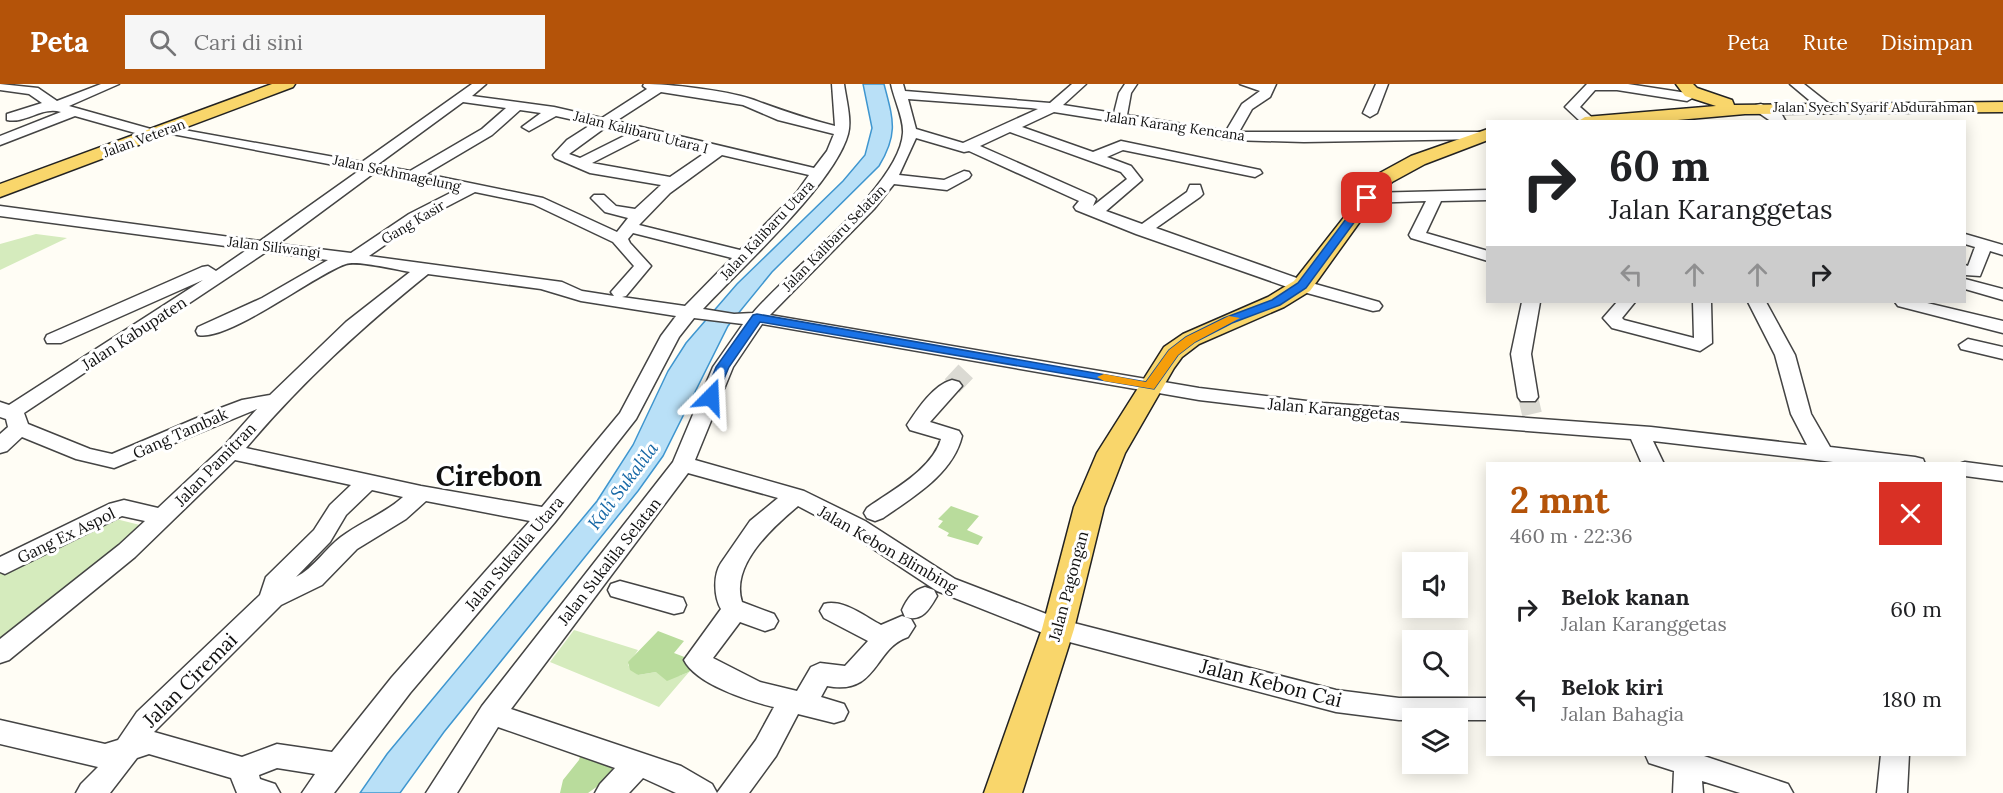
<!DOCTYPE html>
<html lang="id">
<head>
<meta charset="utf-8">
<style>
	:root { --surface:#fff; --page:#f6f6f6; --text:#202124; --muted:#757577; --accent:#b45309 }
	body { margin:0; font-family:Lora,serif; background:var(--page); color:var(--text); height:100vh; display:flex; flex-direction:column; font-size:22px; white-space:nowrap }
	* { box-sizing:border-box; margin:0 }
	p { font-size:20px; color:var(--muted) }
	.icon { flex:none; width:33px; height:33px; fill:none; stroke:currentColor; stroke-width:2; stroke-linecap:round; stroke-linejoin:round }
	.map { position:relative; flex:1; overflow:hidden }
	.drawer { position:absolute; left:1486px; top:378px; width:480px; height:294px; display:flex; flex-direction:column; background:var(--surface); border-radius:0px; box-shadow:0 3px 15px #0003 }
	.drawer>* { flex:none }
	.banner { position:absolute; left:1486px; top:36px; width:480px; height:183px; border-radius:0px; box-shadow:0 3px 15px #0003; background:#fff; color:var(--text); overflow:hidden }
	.buttons { position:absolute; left:1402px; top:468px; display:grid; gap:12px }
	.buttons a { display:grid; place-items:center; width:66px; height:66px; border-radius:0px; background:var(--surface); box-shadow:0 3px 15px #0003; font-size:30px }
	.pin { position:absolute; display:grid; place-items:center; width:51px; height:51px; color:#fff; margin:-26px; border-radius:12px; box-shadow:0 3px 9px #0006 }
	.me { position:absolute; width:66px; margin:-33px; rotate:21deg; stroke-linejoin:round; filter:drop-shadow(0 0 4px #0008) }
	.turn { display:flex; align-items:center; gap:21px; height:126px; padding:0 24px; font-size:27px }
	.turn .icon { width:78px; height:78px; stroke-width:2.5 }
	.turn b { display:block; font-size:42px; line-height:51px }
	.lanes { display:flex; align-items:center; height:57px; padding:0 24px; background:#0003; justify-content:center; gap:30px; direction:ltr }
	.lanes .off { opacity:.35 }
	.round { display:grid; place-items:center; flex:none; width:63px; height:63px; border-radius:0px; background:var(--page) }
	.head { display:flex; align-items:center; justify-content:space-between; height:102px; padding:0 24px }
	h1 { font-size:36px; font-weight:700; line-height:45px; color:var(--accent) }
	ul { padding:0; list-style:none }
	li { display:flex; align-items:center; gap:18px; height:90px; padding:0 24px }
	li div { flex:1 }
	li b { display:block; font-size:22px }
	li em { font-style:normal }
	header { display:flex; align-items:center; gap:36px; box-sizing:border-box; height:84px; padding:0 30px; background:var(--accent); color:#fff }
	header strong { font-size:28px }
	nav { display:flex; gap:33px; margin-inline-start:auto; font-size:21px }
	.search { width:420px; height:54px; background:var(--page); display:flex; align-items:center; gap:15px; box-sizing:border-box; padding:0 21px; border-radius:0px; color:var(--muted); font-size:22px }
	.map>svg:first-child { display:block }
</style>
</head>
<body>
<header>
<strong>Peta</strong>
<div class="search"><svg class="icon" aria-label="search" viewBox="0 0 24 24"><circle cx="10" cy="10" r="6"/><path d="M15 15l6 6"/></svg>Cari di sini</div>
<nav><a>Peta</a><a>Rute</a><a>Disimpan</a></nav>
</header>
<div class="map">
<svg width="2003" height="709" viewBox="0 0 2003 709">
	<rect width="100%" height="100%" fill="#fffdf5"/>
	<!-- green -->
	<path fill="#d5ebbd" d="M36 150 67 154 0 186V160Z
		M108 433 140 441 96 480 0 556V489Z
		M574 546 638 566 628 581 638 591 656 588 679 592 689 588 659 623 550 578Z"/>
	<!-- forest -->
	<path fill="#b9dc9c" d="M951 422 979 432 967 446 983 453 978 461 947 452 949 449 938 443 943 437 938 435Z
		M658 547 684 557 674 569 687 574 694 582 689 588 667 597 656 588 638 591 630 586 628 578Z
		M574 669 608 679 616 689 588 709H560L563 696 579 676 580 672Z"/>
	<!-- water -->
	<path fill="#b9e0f7" stroke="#3f96cf" stroke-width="1.5" d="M863 0H884C893 35 899 49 879 82L772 188 728 242 663 372 638 407 444 648 400 709H360L387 670 597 417 633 361 668 287 686 259 737 200 843 97 865 71 872 44Z"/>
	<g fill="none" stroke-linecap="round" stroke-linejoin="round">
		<!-- minor-tunnel -->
		<path stroke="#dbdad3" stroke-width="20" stroke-dasharray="20 10" stroke-linecap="butt" d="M952 302 969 284
			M1528 313 1532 330"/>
		<defs>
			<path id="minor" d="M0 0 38 4 57 17 101 0H119L69 22 158 47 160 50 153 54 75 32 0 61V52L61 28C42 22 26 40 7 36V30L42 19 29 10 0 6Z
				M472 0H486L472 12 554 23 602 34 647 5 643 2 644 0C670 0 724 6 751 15 779 25 806 35 835 42L832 0H844C846 15 852 36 848 50 835 99 740 185 703 225L734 230 753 229C788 187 900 102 903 49 904 35 894 15 891 0H903L905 7 1050 19 1072 0H1086L1063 21 1114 29 1119 9 1125 0H1137L1131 9 1127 31 1226 47 1242 20 1260 7 1240 0H1276L1270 13 1252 25 1239 48H1488V54L1485 55 1304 58 1230 56 1054 28 1022 43 1093 68 1121 57 1260 86 1262 89 1255 93 1123 66 1107 73 1131 82 1142 96 1106 127 1142 140 1187 108 1190 101H1200L1203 110 1200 113 1156 144 1308 198 1379 218 1382 222 1379 226 1373 227 1296 206 1136 150 1076 126 1074 123 1079 117 969 67 964 68 916 54 899 91 944 96 964 87 969 88 971 91 969 94 947 106 894 100 874 125 770 231 1199 304 1323 319 1651 343 1807 361 1791 330 1775 271 1748 218H1766L1795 271 1811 330 1830 363 1915 373 1923 375 1925 380H1850L1653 357 1664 380H1642L1631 355 1323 331 1199 316 762 240 733 283 695 376 804 407 865 437 955 495 1062 536 1336 606 1399 614H1488V636H1399L1336 628 1058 555 937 507 849 449 798 422C772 444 730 481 742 518L774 530 778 537 774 544 765 547 740 538 713 574 760 598 797 607 811 583 820 579 845 582 868 557 824 534 820 527 824 520C843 515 864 532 881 541L902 532 911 535 915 542 908 553C874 564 878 612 827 602L821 613 844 620 848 628 844 636 834 639 798 630 776 672 749 709H717L756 656 774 623C748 617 696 600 684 576L721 525C714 513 713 491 721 479L750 437 778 414 688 389 511 625 681 682 712 700 717 709H676L643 694 629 709H595L600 700 615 684 498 643 457 709H426L482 622 673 378 713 283 743 240 694 234 679 253 636 335 555 438 410 609 334 709H302L315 690 277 684 259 691 260 695 275 700 280 709H237L231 694 149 670 137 674 110 709H76L81 700 98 683 0 660V636L105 660 118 656 137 628 260 511 266 493 314 446 330 421 351 401 235 376 135 473 9 576 0 579V555L119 461 145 437 122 432 5 490 0 488V473L109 420 124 416 158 424 223 363 257 325 114 384 76 375 22 353 7 367 0 369V350L8 343 6 335 0 333V318L9 321 203 196 61 259H47L45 255 47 251 202 183 208 182 216 187 248 165 0 132V122L260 157 360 86 167 49 160 45 162 42 362 78ZM661 8 743 21 778 36 834 50 827 67 814 84 616 37ZM908 15 1031 24 1038 25 963 59 916 45ZM463 18 506 24 482 45 410 87 377 81ZM520 26 541 29 522 43 529 47 556 32 592 40 567 56 553 71 555 74 590 89 661 101 635 125 616 122 604 111H594L591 114 605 128 628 134 617 148 543 114 426 90 492 51ZM606 43 630 49 580 74 569 70ZM1010 48 1121 88 1127 95 1093 122 1096 115 1093 112 980 62ZM645 52 708 67 670 93 592 79ZM722 71 809 91 797 108 740 166 639 141 670 109ZM374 89 458 105 409 130 351 169 278 160ZM475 108 533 120 613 158 634 182 611 208 614 212 582 207 562 198 369 172 421 136ZM633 149 732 174 685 222 622 213 626 212 651 182 630 159 628 155ZM266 168 328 176 262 214 198 243 196 247 198 251C229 258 315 190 346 180 358 176 396 186 410 188L346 238 270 311 242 316 218 325 112 370 90 365 28 340 24 329ZM428 190 541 205 581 217 676 232 661 252 620 329 542 423 421 402 246 364C303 297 360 245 428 190ZM372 406 403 413C384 430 361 438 341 453 325 465 314 484 296 493L330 458 346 431ZM426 417 530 437 392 593 332 668 277 660 242 673 154 648 281 521 322 501 357 465 406 435Z
				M1376 0H1388L1377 29 1370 33 1363 29Z
				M1587 0H1628L1687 9 1694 13 1687 17 1617 6H1595L1580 23 1596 37 1581 38 1565 23Z
				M1790 0H1804L1833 23 1831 26H1821Z
				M1761 20 1781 29 1786 38H1772L1756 27V21Z
				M1488 106V116L1441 117 1426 149 1488 167V177L1411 154 1409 151 1426 117 1367 119 1359 114 1367 109Z
				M1965 150 2003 161V171L1990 167 1980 192 1965 191V181L1968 182 1975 163 1965 160Z
				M1965 195 2003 205V216L1965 205Z
				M1522 218H1540L1531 270 1538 313 1535 317H1521L1518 313 1511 270Z
				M1617 218H1635L1622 234 1624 236 1694 254 1693 218H1711L1712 259 1700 267 1612 244 1603 234Z
				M1895 218H1923L2003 237V249L1898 222Z
				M1968 255 2003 263V275L1961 265 1959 261Z
				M952 296 959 298 962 302 930 338 959 347 962 352C953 390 913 413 883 434L875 437 867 434 864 429 867 424C892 406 932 386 941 355L910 346 907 341C917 326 933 301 952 296Z
				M1965 378 2003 383V397L1965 392V380H1959Z
				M620 497 683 514 686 521 683 528 674 530 611 512 608 506 611 500Z
				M925 503 934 506 937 512C929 526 922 538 905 533L902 526C907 515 913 506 925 503Z
				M1645 670H1698L1788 700 1793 709H1740L1702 697 1703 709H1673L1674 687 1649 679Z
				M1881 670H1909L1907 709H1877Z"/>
			<path id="major" d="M272 0H295L293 3 0 113V100Z
				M1676 0H1693L1697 4 1732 16 1734 21 2003 18V28L1745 30 1655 38H1577L1585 33 1716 22 1685 12Z
				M1488 45V56L1425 80 1392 98 1374 118 1310 207 1284 223 1199 260 1182 273 1174 284 1125 369 1104 423 1074 545 1022 709H984L1042 545 1074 423 1097 369 1164 263 1183 250 1268 213 1294 197 1378 90 1411 72Z"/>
		</defs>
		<!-- minor casing -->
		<use href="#minor" stroke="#444" stroke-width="3"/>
		<!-- major casing -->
		<use href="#major" stroke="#222" stroke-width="3"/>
		<!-- minor -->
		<use href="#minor" fill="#fff" fill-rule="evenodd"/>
		<!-- major -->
		<use href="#major" fill="#f9d66b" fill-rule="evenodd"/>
	</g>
	<!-- route -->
	<path fill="#1a73e8" stroke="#114b97" stroke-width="1.5" d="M1364 111 1372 114 1306 204 1280 221 1232 239 1195 258 1178 271 1154 305 760 238 729 283 715 316H706L704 313 716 283 753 231 757 230 1146 298 1169 266 1186 253 1224 234 1272 216 1298 199Z"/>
	<!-- slow -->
	<path fill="#f59e0b" d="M1229 232 1240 234 1195 258 1178 271 1154 305 1104 297 1097 293 1104 290 1146 298 1169 266 1186 253Z"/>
	<g text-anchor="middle" stroke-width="6" stroke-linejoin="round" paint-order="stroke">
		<!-- far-street labels -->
		<g font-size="14" fill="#111" stroke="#fff">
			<text x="1874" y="28">Jalan Syech Syarif Abdurahman</text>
			<text transform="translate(1175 42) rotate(8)" y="5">Jalan Karang Kencana</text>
			<text transform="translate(641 48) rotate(14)" y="5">Jalan Kalibaru Utara I</text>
			<text transform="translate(144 54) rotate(-20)" y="5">Jalan Veteran</text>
			<text transform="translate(397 89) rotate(12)" y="5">Jalan Sekhmagelung</text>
			<text transform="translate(413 138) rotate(-31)" y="5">Gang Kasir</text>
			<text transform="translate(767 146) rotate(-47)" y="5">Jalan Kalibaru Utara</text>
			<text transform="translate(834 154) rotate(-46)" y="5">Jalan Kalibaru Selatan</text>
			<text transform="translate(274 163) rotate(7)" y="5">Jalan Siliwangi</text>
		</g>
		<!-- street labels -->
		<g font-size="16" fill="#111" stroke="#fff">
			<text transform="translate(134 249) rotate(-33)" y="6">Jalan Kabupaten</text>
			<text transform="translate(1334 325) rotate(5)" y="6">Jalan Karanggetas</text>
			<text transform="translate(180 349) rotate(-24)" y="6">Gang Tambak</text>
			<text transform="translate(215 380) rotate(-46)" y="6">Jalan Pamitran</text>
			<text transform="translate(66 451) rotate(-26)" y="6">Gang Ex Aspol</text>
			<text transform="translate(888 465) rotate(30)" y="6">Jalan Kebon Blimbing</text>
			<text transform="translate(514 469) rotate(-50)" y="6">Jalan Sukalila Utara</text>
			<text transform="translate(609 477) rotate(-52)" y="6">Jalan Sukalila Selatan</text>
			<text transform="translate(1068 502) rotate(-75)" y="6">Jalan Pagongan</text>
		</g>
		<!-- water labels -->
		<g font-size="18" font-style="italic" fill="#1768a6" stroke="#fff">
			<text transform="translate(623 402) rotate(-53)" y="6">Kali Sukalila</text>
		</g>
		<!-- near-street labels -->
		<g font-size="20" fill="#111" stroke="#fff">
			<text transform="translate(190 596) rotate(-45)" y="7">Jalan Ciremai</text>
			<text transform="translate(1271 599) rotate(14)" y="7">Jalan Kebon Cai</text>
		</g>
		<!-- town labels -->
		<g font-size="28" font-weight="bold" fill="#111" stroke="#fff">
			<text x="489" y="402">Cirebon</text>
		</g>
	</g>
</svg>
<div class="buttons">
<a><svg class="icon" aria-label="sound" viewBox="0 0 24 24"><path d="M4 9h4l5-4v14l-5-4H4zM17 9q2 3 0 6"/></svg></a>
<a><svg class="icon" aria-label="search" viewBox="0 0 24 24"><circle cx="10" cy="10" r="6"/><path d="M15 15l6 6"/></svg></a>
<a><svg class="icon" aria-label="layers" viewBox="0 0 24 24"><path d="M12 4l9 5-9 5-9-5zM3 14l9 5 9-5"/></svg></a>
</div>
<div class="pin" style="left:1367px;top:114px;background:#d93025"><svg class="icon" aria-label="arrive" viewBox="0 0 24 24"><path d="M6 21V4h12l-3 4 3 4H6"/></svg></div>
<svg class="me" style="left:711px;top:313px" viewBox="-20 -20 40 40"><path d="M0-17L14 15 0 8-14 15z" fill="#1a73e8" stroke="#fff" stroke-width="4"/></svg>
<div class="banner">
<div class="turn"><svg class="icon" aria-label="right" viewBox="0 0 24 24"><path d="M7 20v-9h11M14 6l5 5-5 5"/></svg><div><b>60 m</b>Jalan Karanggetas</div></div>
<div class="lanes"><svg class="icon off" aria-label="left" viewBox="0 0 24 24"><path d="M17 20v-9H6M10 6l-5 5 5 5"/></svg><svg class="icon off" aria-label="ahead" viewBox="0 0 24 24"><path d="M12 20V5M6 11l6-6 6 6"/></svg><svg class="icon off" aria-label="ahead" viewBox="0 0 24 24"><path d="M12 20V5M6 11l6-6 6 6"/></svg><svg class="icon" aria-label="right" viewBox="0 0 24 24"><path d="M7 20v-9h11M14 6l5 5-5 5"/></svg></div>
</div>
<section class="drawer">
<div class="head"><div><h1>2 mnt</h1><p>460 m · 22:36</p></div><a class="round" style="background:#d93025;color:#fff"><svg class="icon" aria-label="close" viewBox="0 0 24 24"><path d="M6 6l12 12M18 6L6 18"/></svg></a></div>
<ul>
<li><svg class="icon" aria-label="right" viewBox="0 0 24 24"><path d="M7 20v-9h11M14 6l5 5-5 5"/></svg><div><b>Belok kanan</b><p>Jalan Karanggetas</p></div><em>60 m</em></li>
<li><svg class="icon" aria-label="left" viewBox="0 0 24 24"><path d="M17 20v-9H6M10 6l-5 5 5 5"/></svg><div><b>Belok kiri</b><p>Jalan Bahagia</p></div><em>180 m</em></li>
</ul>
</section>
</div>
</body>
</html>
